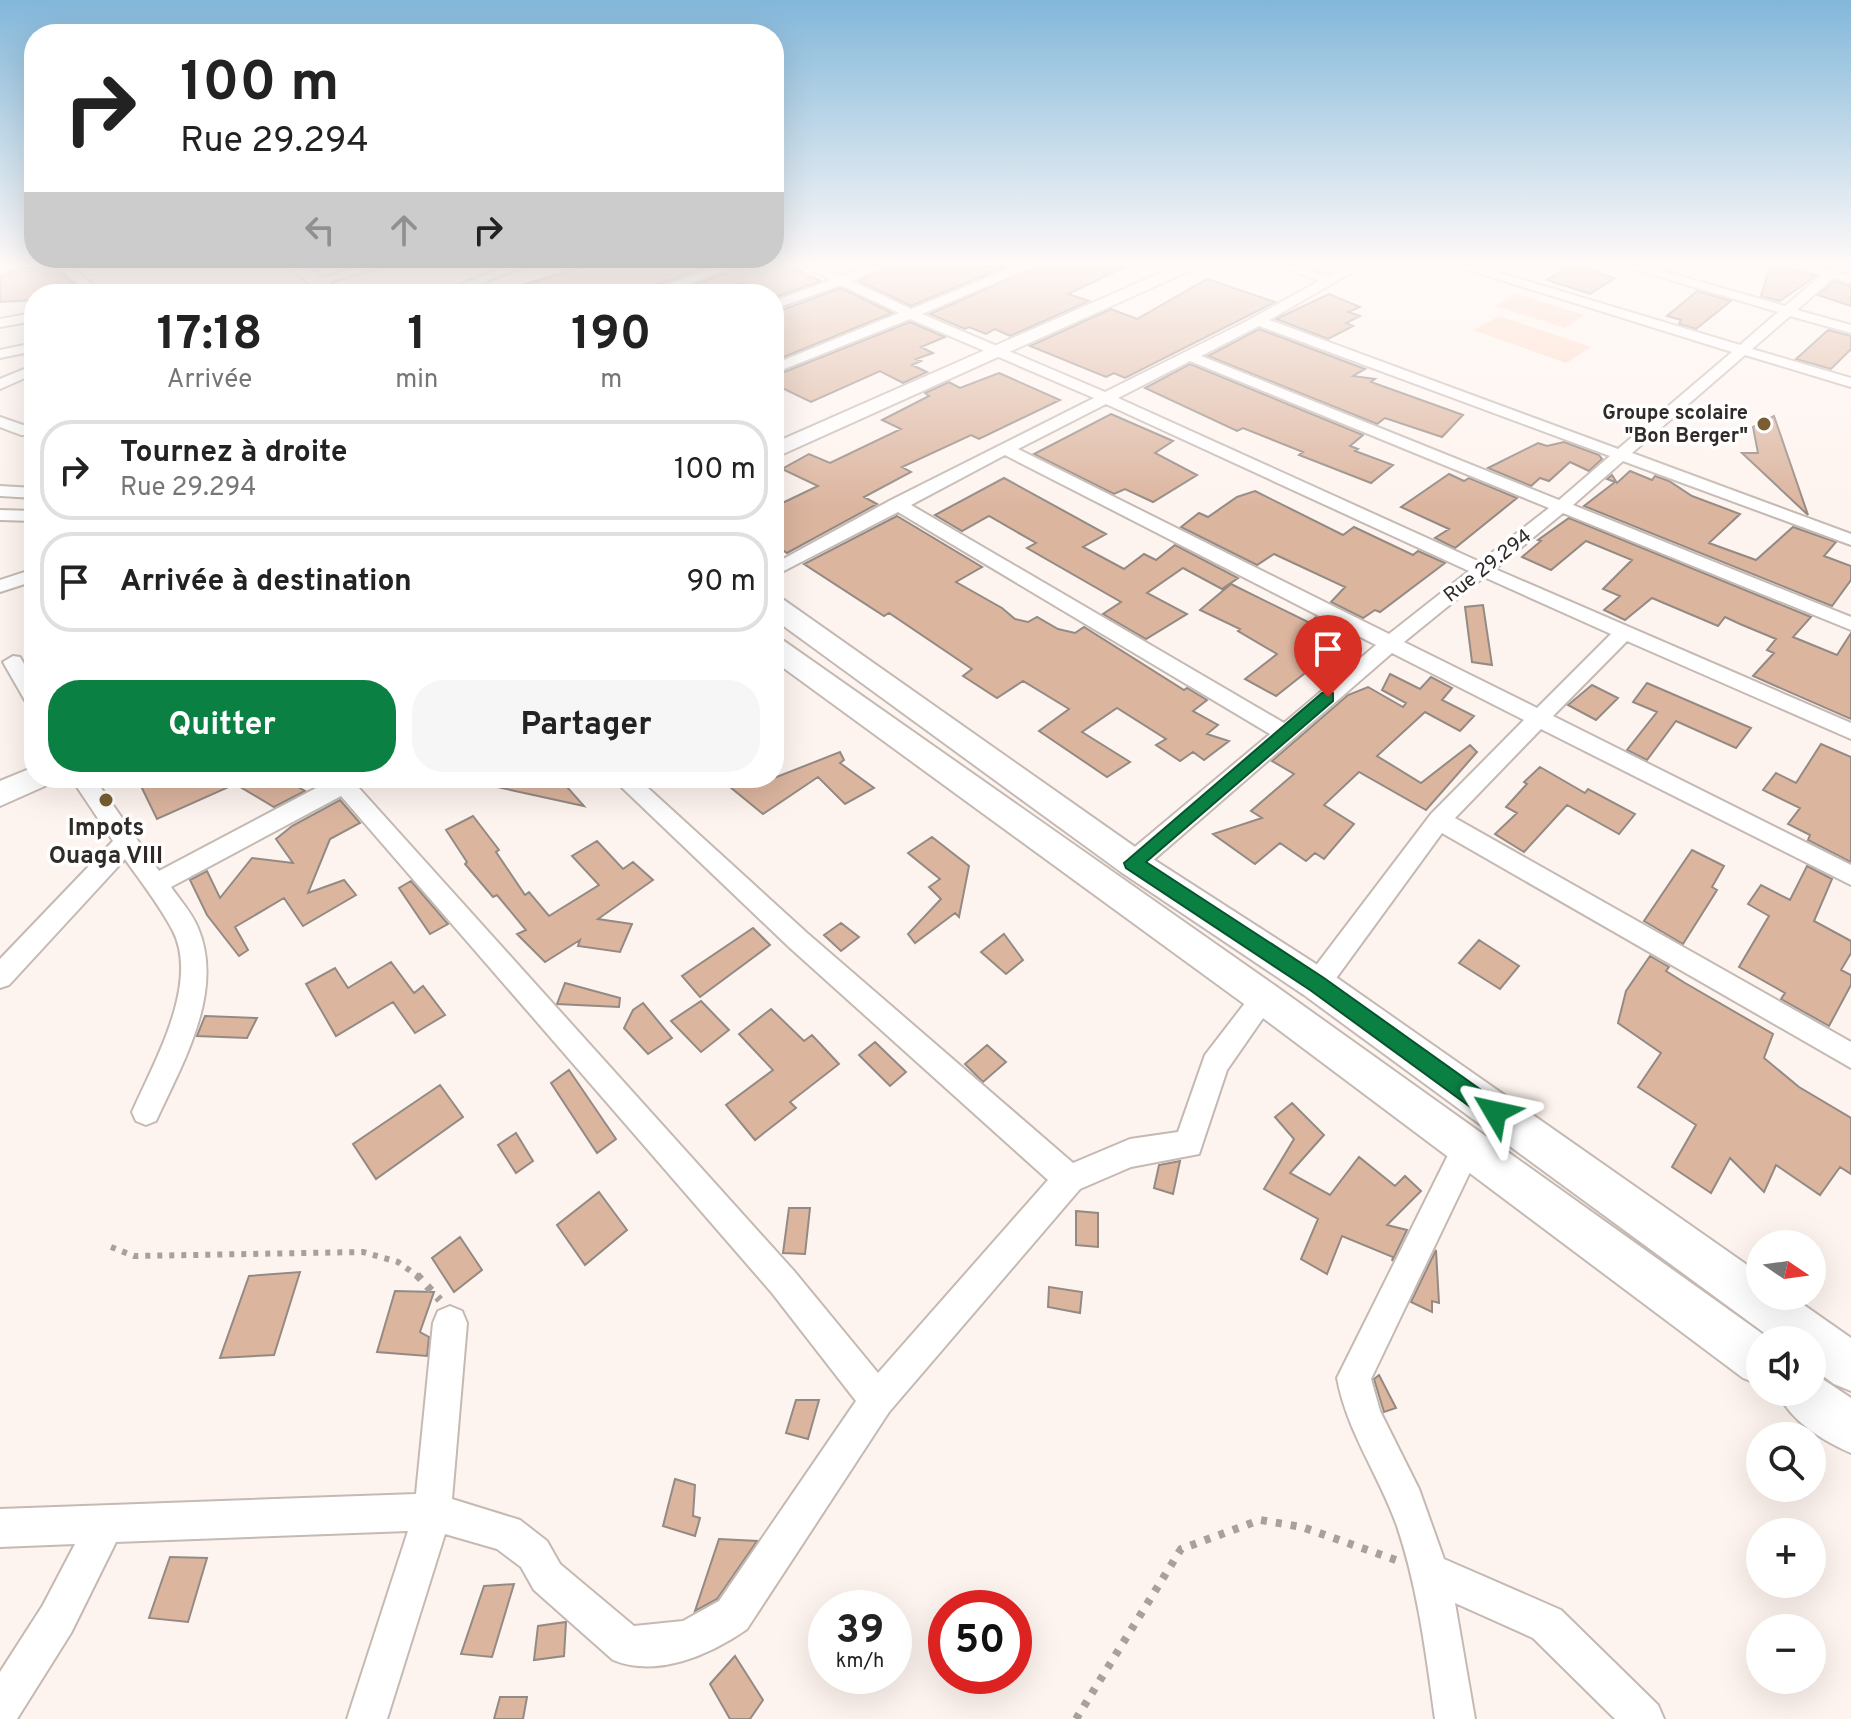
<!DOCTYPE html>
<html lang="fr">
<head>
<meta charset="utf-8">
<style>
	:root { --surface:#fff; --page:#f6f6f6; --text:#222; --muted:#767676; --line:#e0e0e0; --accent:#0b8043 }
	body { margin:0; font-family:Overpass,sans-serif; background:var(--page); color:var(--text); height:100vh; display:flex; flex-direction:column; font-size:30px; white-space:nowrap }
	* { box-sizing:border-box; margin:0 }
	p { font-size:26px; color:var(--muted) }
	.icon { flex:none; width:44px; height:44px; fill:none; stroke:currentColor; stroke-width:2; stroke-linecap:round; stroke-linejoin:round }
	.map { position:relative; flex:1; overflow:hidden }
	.side { position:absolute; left:24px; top:284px; width:760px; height:504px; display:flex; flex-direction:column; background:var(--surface); border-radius:32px; box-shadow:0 8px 32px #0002 }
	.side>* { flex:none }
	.top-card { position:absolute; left:24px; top:24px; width:760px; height:244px; border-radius:32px; box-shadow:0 8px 32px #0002; background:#fff; color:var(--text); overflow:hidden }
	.needle { width:52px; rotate:103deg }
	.tools { position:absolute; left:1746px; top:1230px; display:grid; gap:16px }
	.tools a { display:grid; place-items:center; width:80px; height:80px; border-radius:50%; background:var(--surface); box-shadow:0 8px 32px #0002; font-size:40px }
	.speed { position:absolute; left:808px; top:1590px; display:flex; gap:16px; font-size:40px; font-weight:700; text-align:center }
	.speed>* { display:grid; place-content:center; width:104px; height:104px; border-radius:50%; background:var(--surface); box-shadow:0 8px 32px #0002; line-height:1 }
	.speed small { font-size:20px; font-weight:400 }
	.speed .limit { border:12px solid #d22; background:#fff; color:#111 }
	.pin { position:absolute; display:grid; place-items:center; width:68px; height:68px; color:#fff; margin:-82px -34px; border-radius:50% 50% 50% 0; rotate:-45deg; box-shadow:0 0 8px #0007 }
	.pin .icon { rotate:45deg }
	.me { position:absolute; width:88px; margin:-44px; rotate:306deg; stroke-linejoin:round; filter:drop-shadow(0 0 6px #0008) }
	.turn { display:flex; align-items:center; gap:28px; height:168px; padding:0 24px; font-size:36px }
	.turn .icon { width:104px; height:104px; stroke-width:2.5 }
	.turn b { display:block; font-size:56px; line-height:68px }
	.lanes { display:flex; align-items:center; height:76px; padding:0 24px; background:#0003; justify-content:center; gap:40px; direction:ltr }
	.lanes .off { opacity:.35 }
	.eta { display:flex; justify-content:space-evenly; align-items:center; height:136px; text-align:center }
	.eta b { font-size:48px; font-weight:700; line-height:56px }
	.button { display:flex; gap:16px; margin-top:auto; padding:16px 24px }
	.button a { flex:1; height:92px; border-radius:32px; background:var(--accent); color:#fff; font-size:32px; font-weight:700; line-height:92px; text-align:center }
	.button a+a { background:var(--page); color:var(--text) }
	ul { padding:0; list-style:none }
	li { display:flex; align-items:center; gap:24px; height:100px; margin:0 16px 12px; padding:0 8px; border:4px solid var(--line); border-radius:32px }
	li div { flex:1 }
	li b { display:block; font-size:30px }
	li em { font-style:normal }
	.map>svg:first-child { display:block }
</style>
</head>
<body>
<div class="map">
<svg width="1851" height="1719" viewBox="0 0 1851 1719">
	<rect width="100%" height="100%" fill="#fef4ef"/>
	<!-- green -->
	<path fill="#fcd7c2" d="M1516 294 1585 315 1565 328 1495 306Z
		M1499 316 1591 347 1566 363 1474 330Z"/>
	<!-- building -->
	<path fill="#dcb59f" stroke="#948a84" stroke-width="2" d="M587 266H708L654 286 612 294H513L512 288Z
		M741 266H788L821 281 776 297 742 283 710 294 692 286Z
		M889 266H1007L911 306 859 281Z
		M1037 266H1126L1068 294 1089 301 1010 336 995 329 986 334 969 327 965 329 930 314Z
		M1568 266H1576L1615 278 1590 294 1547 280Z
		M1770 266H1775L1816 276 1780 301 1761 296Z
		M17 268H55L85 294H34V300L0 302V277Z
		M1207 279 1275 302 1125 378 1114 373 1106 377 1030 346 1111 309 1137 319Z
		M1834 281 1851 286V306L1818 295Z
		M841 288 892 313 774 361V313Z
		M1697 291 1731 301 1696 329 1679 324 1681 320 1667 316Z
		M1329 294 1360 307 1348 312 1360 316 1346 323 1353 326 1328 339 1276 319Z
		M910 322 945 337 921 347 933 353 916 359 921 361 912 365 927 372 903 383 880 371 811 402 774 384V376Z
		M1259 329 1365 369 1353 376 1375 379 1371 382 1463 415 1442 437 1385 418 1377 424 1208 356Z
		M1828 330 1851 336V349L1831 369 1796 359Z
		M1190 364 1363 435 1350 446 1358 449 1355 451 1393 465 1371 483 1299 455 1303 452 1243 428 1237 431 1145 388Z
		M999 373 1060 400 979 439 971 435 902 467 911 472 864 497 877 504 787 553 774 544V507L818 486 782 469 809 454 830 463 901 429 882 420 929 396 925 393 949 382 960 388Z
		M1111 414 1173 441 1155 453 1197 475 1153 502 1125 489 1114 494 1034 454Z
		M1774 416 1808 515 1742 453H1758L1753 427Z
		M1564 442 1599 455 1602 459 1589 471 1570 462 1549 481 1540 478 1531 486 1488 468 1538 443 1547 446Z
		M1630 471 1652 480 1655 476 1669 481 1692 496 1740 514 1709 543 1756 560 1793 527 1836 542 1824 556 1851 566V580L1832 606 1584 506 1615 482 1607 479 1612 475 1617 483Z
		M1449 474 1464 481 1469 478 1517 498 1455 548 1435 538 1449 529 1401 507Z
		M1004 478 1106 534 1083 547 1124 569 1144 554 1156 560 1175 545 1238 578 1222 589 1183 568 1147 593 1187 614 1146 639 1103 614 1121 602 1027 548 1036 543 989 516 962 531 935 515Z
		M1255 491 1343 535 1354 527 1413 555 1418 551 1445 563 1380 612 1375 610 1363 618 1331 602 1345 587 1274 554 1257 565 1181 527 1199 513 1208 517 1237 497Z
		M897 516 982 567 956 582 1002 608 1015 619 1028 622 1037 617 1058 629 1075 633 1084 627 1184 690 1187 688 1207 700 1193 711 1218 725 1207 734 1229 741 1204 760 1193 752 1180 761 1156 745 1166 739 1117 708 1082 732 1130 762 1107 777 1039 731 1069 709 1023 681 997 698 963 676 972 669 889 613 884 616 804 564Z
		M1569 518 1811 617 1793 637 1837 655 1851 633V719L1753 676 1774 653 1767 650 1776 639 1740 624 1725 617 1718 626 1652 598 1625 620 1604 610 1620 596 1603 589 1632 560 1586 541 1551 570 1522 557 1541 541 1538 540Z
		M1231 584 1310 623 1316 617 1356 638 1360 648 1325 678 1309 670 1276 696 1245 679 1277 654 1238 631 1240 629 1200 610Z
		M1483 605 1492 665 1472 662 1465 607Z
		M1390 674 1420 689 1431 677 1452 688 1442 700 1474 716 1460 731 1425 712 1377 756 1421 783 1470 745 1477 752 1426 810 1359 772 1324 805 1354 824 1324 859 1315 853 1306 861 1280 843 1255 864 1213 834 1262 818 1251 811 1294 774 1272 761 1348 695 1368 687 1403 707 1406 703 1382 690Z
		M1647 683 1751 728 1736 748 1676 721 1647 760 1627 750 1657 712 1633 702Z
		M1592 685 1618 698 1596 720 1568 705Z
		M1821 744 1851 757V862L1808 840 1810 835 1788 824 1800 808 1763 790 1776 773 1796 783Z
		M840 752 844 760 840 763 874 788 845 804 818 777 763 814 719 778H774Z
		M1540 767 1585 793 1588 789 1635 814 1619 834 1567 805 1524 852 1495 834 1517 813 1506 807 1527 784 1524 782Z
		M137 778H282L305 791 274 807 235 784 157 819Z
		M498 778H559L584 806 497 787Z
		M340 800 360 823 330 839 308 893 344 880 356 895 303 926 284 898 235 927 248 950 239 956 207 915 190 880 207 871 220 898 252 858 293 863 276 839 292 826Z
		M473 816 499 850 496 852 525 895 529 892 549 916 599 885 572 856 597 841 623 869 633 862 653 880 598 919 632 924 620 952 578 946 580 940 545 962 517 934 526 930 497 895 493 897 465 864 467 862 446 830Z
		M932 837 969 866 959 917 955 913 915 943 908 934 941 899 929 887 940 879 908 853Z
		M1692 850 1724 866 1712 887 1717 890 1683 944 1644 921Z
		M1807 866 1832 879 1814 921 1851 941V953L1841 970 1851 975V985L1829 1026 1781 999 1785 993 1739 967 1769 916 1748 904 1761 885 1790 900Z
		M411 881 448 924 430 934 399 888Z
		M841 923 859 937 841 951 824 935Z
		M753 928 770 945 700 997 682 976Z
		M1004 934 1023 960 1006 974 981 952Z
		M1479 940 1519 966 1500 989 1459 963Z
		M1650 956 1669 967 1666 971 1685 983 1773 1034 1764 1058 1799 1087 1851 1118V1174L1840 1167 1820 1195 1776 1165 1764 1192 1730 1158 1711 1193 1672 1167 1696 1125 1638 1087 1661 1053 1618 1023 1626 991Z
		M391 962 414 993 423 986 445 1015 415 1033 393 1002 336 1036 306 984 335 968 348 988Z
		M565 983 620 998 619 1007 557 1004Z
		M701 1001 729 1030 701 1052 671 1021Z
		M643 1003 672 1038 648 1054 624 1028 633 1010Z
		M771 1009 804 1041 812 1035 839 1064 790 1102 796 1108 755 1140 726 1105 773 1070 739 1034Z
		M205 1016 257 1018 247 1038 197 1036Z
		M875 1042 906 1072 890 1086 859 1055Z
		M987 1045 1006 1062 983 1082 965 1064Z
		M569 1070 616 1139 597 1153 551 1083Z
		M440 1085 463 1117 376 1179 353 1144Z
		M1292 1103 1324 1135 1290 1173 1330 1195 1359 1157 1395 1186 1405 1176 1421 1191 1387 1225 1407 1230 1392 1261 1393 1257 1342 1236 1327 1274 1301 1259 1318 1219 1264 1189 1294 1139 1275 1117Z
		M516 1133 533 1161 516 1173 498 1145Z
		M1180 1161 1173 1194 1154 1188 1159 1165Z
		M599 1192 627 1230 585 1265 557 1225Z
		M789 1208H810L805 1254 783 1253Z
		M1076 1211 1098 1213V1247L1076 1245Z
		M460 1237 482 1270 454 1292 432 1258Z
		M1436 1250 1439 1303 1432 1301V1312L1411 1302Z
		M300 1272 274 1355 220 1358 249 1276Z
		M1049 1287 1082 1292 1080 1313 1048 1307Z
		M395 1291 434 1292 420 1332 429 1337 427 1356 377 1352Z
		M1379 1375 1396 1408 1384 1412 1374 1379Z
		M796 1400H819L808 1439 786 1433Z
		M675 1479 695 1485 693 1516 700 1518 695 1536 663 1526Z
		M719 1539 757 1541 717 1599 695 1611Z
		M170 1557 207 1558 188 1622 149 1618Z
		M514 1584 492 1657 461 1654 484 1586Z
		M566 1622 564 1656 534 1660 538 1626Z
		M735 1656 763 1700 750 1719H730L710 1684Z
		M500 1697H527L523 1719H494Z"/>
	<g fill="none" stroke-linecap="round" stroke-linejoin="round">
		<defs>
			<path id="street" d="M57 266H71L104 294H90Z
				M360 266H381L318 286 312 282Z
				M505 266H523L457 294H439Z
				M718 266H738L661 294H642Z
				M806 266H823L842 276 867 266H886L852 281 911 309 1016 266H1034L922 314 1105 392 1249 320 1319 281 1281 266H1300L1328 276 1346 266H1363L1269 320 1618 449 1732 352 1456 266H1477L1740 345 1778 312 1624 266H1645L1785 306 1822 275 1795 266 1829 269 1846 266 1840 272 1851 275V283L1833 278 1797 310 1851 325V333L1790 316 1752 349 1851 378V387L1745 355 1632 453 1851 534V545L1623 461 1573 505 1851 617V630L1563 513 1495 569 1851 723V739L1627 641 1553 716 1851 865V885L1541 729 1455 818 1851 1042V1068L1442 833 1326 992 1317 995 1308 992 1304 984 1308 976 1431 814 1524 720 1392 653 1142 870 1133 872 1124 870 1121 863 1124 856 1270 734 898 512 774 576V564L891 500 1094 398 910 319 774 373V364L899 313 841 285 774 309V301L831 280ZM1259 326 1610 456 1559 500 1201 356ZM1190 361 1549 508 1480 562 1118 398ZM1106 404 1469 571 1389 634 1018 449ZM1005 455 1376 645 1284 723 911 505ZM1484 577 1611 634 1537 708 1404 642Z
				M33 313 34 321 0 327V319Z
				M34 343V351L0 358V350Z
				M34 365V374L0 389V379Z
				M0 417 23 425H34V435H21L0 427Z
				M0 486 34 488V498L0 496Z
				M0 510 34 511V521L0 520Z
				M34 569V581L0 592V580Z
				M13 656 20 657 34 681V706L27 704 3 662Z
				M71 778H94L159 871 335 778H367L358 787 794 1271 878 1373 1048 1180 789 947 612 778H637L807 933 1073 1163 1130 1139 1178 1132 1205 1055 1255 990 1264 987 1273 990 1277 998 1227 1070 1199 1154 1131 1167 1080 1189 889 1412 747 1629C710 1655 657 1678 613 1660L534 1590 521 1567 497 1549 445 1534 387 1719H347L408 1531 116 1542 71 1633 17 1719H0V1672L43 1605 75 1544 0 1547V1509L416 1494 433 1323 438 1311 450 1306 462 1311 467 1323 452 1499 520 1520 547 1541 560 1564 634 1626 683 1621 719 1601 856 1401 772 1293 341 796 171 887C180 900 192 913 198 928 225 992 182 1064 156 1121L146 1125 136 1121 132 1112C153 1064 200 984 173 931 160 906 141 882 125 859L9 985 0 988V959L113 841Z
				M1467 1133 1477 1137 1482 1147 1371 1379 1380 1411 1419 1489 1444 1559 1561 1610 1658 1705 1664 1719H1615L1533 1638 1455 1603 1475 1719H1435C1426 1654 1418 1588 1397 1526 1379 1475 1347 1432 1337 1378L1457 1137Z"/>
			<path id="secondary" d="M287 266H307L344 294H323Z
				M1176 266H1200L774 458V443Z
				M774 598 784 600 1145 854 1330 973 1760 1274V1296H1791L1851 1338V1391L1834 1384 1812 1368V1340H1774L1304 995 1121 872 774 619Z
				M774 638 784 641 1277 987 1771 1340H1760V1385L1743 1378 1251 1009 774 661Z
				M34 767V778H50L45 786 0 806V781Z
				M1812 1372 1851 1398V1453C1823 1441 1789 1420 1778 1392H1812Z"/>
		</defs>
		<!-- street casing -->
		<use href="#street" stroke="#c5b9b3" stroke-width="4"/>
		<!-- secondary casing -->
		<use href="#secondary" stroke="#c5b9b3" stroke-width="4"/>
		<!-- path-far1 -->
		<path stroke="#a8a09c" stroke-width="6" stroke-dasharray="5 7" stroke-linecap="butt" d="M111 1247 134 1256 363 1252 398 1262 419 1277"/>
		<!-- path -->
		<path stroke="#a8a09c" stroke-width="8" stroke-dasharray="6 9" stroke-linecap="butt" d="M417 1275 440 1300
			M1076 1719 1181 1549 1260 1520 1302 1527 1396 1560"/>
		<!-- street -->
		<use href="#street" fill="#fff" fill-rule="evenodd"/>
		<!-- secondary -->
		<use href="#secondary" fill="#fff" fill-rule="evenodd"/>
	</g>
	<!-- sky -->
	<linearGradient id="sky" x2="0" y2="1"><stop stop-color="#82b7da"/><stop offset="0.52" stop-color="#fffaf8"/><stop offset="1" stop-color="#fffaf8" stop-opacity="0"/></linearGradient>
	<rect width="1851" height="507" fill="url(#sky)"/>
	<!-- route -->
	<path fill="#0b8043" stroke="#07532c" stroke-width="2" d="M1328 692 1333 693V701L1146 862 1324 978 1502 1105 1506 1112 1502 1119 1495 1122 1487 1119 1310 990 1126 868 1124 863 1322 693Z"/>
	<!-- markers -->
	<g fill="#7a5e31" stroke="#fff" stroke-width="3">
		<circle cx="1764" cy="424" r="8"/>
		<circle cx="106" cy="800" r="8"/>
	</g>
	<g text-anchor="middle" stroke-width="7" stroke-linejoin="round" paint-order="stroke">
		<!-- far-poi labels -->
		<g font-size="20" font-weight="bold" fill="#302b29" stroke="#fff" text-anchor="end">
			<text x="1748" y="419">Groupe scolaire<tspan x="1748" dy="23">"Bon Berger"</tspan></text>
		</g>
		<!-- far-street labels -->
		<g font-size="20" fill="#302b29" stroke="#fff">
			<text transform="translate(1487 565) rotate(-38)" y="7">Rue 29.294</text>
		</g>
		<!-- poi labels -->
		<g font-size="24" font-weight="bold" fill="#302b29" stroke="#fff">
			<text x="106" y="835">Impots<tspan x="106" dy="28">Ouaga VIII</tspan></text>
		</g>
	</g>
</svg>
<div class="tools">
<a><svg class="needle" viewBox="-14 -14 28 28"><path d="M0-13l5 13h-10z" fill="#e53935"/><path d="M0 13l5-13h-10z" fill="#767676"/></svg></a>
<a><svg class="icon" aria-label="sound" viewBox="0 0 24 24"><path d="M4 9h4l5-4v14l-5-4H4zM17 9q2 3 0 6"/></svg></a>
<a><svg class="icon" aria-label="search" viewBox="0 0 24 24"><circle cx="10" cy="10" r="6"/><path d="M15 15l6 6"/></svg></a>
<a>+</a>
<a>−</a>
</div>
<div class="speed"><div>39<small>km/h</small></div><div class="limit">50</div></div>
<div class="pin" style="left:1328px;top:697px;background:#d93025"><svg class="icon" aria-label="arrive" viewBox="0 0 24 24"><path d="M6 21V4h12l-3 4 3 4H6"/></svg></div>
<svg class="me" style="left:1495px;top:1112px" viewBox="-20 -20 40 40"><path d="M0-17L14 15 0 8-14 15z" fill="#0b8043" stroke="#fff" stroke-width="4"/></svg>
<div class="top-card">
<div class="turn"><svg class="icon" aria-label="right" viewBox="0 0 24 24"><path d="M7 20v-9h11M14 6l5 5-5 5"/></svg><div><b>100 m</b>Rue 29.294</div></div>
<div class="lanes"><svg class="icon off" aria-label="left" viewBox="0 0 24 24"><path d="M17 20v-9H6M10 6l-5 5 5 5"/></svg><svg class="icon off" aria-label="ahead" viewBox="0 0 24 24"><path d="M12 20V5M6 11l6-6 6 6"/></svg><svg class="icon" aria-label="right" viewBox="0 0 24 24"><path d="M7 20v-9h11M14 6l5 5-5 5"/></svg></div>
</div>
<section class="side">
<div class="eta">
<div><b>17:18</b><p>Arrivée</p></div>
<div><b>1</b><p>min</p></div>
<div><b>190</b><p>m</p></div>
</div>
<ul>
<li><svg class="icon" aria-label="right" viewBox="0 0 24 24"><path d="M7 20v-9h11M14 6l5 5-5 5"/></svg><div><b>Tournez à droite</b><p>Rue 29.294</p></div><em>100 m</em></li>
<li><svg class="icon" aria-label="arrive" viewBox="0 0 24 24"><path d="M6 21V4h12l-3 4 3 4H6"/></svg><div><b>Arrivée à destination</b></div><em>90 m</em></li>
</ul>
<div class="button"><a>Quitter</a><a>Partager</a></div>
</section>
</div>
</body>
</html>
